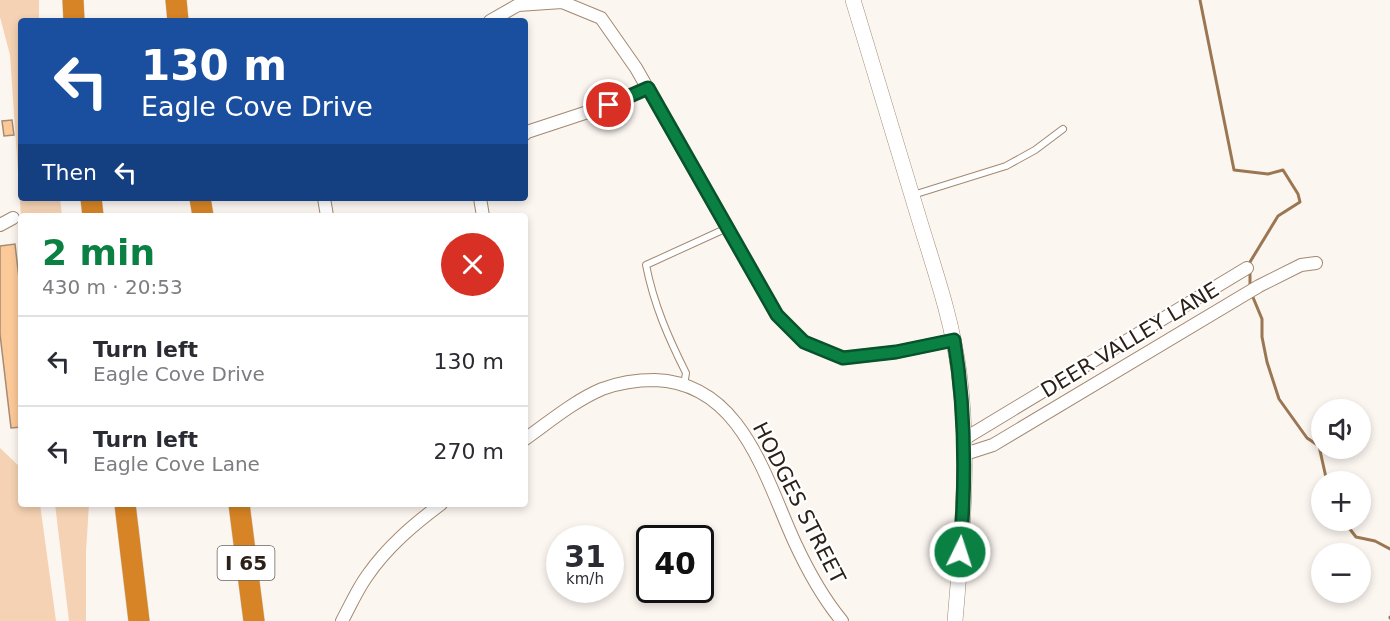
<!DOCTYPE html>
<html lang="en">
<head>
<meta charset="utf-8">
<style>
	:root { --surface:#fff; --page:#f7f7f7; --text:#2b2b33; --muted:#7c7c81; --line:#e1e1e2; --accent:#0b8043 }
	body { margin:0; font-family:"DejaVu Sans",sans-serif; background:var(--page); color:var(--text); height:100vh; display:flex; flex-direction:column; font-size:22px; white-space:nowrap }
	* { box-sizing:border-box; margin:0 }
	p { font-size:20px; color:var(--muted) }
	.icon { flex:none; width:33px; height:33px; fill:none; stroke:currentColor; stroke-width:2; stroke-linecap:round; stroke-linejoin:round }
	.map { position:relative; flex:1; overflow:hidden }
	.panel { position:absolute; left:18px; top:213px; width:510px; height:294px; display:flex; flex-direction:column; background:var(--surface); border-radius:6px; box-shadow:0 3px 9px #0003 }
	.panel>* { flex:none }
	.hud { position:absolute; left:18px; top:18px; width:510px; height:183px; border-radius:6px; box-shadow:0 3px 9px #0003; background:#1a4fa0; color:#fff; overflow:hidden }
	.buttons { position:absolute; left:1311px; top:399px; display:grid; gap:12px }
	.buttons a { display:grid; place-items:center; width:60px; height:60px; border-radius:50%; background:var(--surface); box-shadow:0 3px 9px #0003; font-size:30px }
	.speed { position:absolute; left:546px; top:525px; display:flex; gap:12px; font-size:30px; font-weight:700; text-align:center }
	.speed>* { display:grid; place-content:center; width:78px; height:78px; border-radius:50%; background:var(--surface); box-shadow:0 3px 9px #0003; line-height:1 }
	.speed small { font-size:15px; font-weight:400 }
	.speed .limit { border:3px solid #111; border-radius:9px; background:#fff; color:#111 }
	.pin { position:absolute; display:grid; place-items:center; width:51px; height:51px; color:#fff; margin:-26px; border:3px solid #fff; border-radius:50%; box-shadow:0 2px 6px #0007 }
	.me { position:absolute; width:66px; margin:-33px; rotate:4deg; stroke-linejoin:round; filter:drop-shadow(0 0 4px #0008) }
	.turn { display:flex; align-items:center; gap:21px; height:126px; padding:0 24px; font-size:27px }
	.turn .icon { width:78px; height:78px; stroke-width:2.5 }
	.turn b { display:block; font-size:42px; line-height:51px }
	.then { display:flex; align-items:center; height:57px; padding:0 24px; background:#0003; gap:12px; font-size:22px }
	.round { display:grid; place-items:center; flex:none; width:63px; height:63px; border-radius:32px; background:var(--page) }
	.headline { display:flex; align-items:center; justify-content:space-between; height:102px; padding:0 24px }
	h1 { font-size:36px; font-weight:800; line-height:45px; color:var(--accent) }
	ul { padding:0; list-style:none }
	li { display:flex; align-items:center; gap:18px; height:90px; padding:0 24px; border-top:2px solid var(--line) }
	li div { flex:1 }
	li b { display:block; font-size:22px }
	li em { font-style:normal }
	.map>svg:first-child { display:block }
</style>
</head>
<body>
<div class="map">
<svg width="1390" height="621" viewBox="0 0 1390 621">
	<rect width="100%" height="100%" fill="#fcf6f1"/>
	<!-- green -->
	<path fill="#f5d2b3" d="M0 0H39V21H21V198H60L62 216H21L10 55 0 17Z
		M0 448 21 468V504H40L56 621H0Z
		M55 504H89L86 552V621H69Z"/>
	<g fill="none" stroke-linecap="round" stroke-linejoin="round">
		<!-- stream -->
		<path stroke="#9b7653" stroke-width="3" d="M1200 0 1234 170 1268 174 1283 170 1298 194 1300 202 1278 216 1250 262V265
			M1250 271V286
			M1252 295 1262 319V337L1267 362 1279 399 1307 438 1319 446 1327 482
			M1343 520 1356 537 1375 541 1390 549
			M1390 617V618"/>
	</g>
	<!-- building -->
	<path fill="#fcc999" stroke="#a78c74" stroke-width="1.5" d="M12 120 14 135 4 136 2 121Z
		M15 244 21 295V427L11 428 0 334V246Z"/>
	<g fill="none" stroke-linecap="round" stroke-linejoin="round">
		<defs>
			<path id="service" d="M913 195 1006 166 1035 150 1063 129
				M684 385 686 373C668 337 654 305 646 265L727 228"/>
			<path id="minor" d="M490 21 518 5 562 2 601 18 636 68 777 315 804 342 843 358 896 352 954 340
				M525 134 527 132 609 105 648 88
				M324 198 327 216
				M480 198 483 216
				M0 225 13 218
				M525 439C549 422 574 401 602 389 618 383 638 380 655 380 742 383 765 478 795 543 808 571 822 597 842 621
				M964 439 1247 268
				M965 454 993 445 1259 286 1301 265 1316 263
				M342 621C350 606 357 590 367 576 387 547 413 525 441 504"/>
			<path id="tertiary" d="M853 0C875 74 898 148 920 222 935 271 952 320 959 372 970 455 962 538 955 621"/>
			<path id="motorway" d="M73 0 74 21
				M176 0 178 21
				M91 198 93 216
				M200 198 203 216
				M125 504 139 621
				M239 504 254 621"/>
		</defs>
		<!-- service casing -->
		<use href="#service" stroke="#a38870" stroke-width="8"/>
		<!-- minor casing -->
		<use href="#minor" stroke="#a38870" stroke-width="14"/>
		<!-- tertiary casing -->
		<use href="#tertiary" stroke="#a38870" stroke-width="16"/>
		<!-- motorway casing -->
		<use href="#motorway" stroke="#d5d3d1" stroke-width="22"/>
		<!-- service -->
		<use href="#service" stroke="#fff" stroke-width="6"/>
		<!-- minor -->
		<use href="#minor" stroke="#fff" stroke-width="12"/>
		<!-- tertiary -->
		<use href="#tertiary" stroke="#fff" stroke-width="15"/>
		<!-- motorway -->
		<use href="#motorway" stroke="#d68425" stroke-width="21"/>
	</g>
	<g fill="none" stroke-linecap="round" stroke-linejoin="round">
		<defs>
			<path id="route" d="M609 105 648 88 777 315 804 342 843 358 896 352 954 340C966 412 966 480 960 552"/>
		</defs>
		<!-- route casing -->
		<use href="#route" stroke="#07532c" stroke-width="15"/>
		<!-- route -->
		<use href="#route" stroke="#0b8043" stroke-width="10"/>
	</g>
	<g text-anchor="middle" stroke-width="4.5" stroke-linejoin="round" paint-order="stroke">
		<!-- shield labels -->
		<rect fill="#fff" stroke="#6b645d" stroke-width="1.5" x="217.5" y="546" width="57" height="34" rx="4.5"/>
		<g font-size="20" font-weight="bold" fill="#2c2118">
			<text x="246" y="570">I 65</text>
		</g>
		<!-- street labels -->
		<g font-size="21" fill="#2c2118" stroke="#fff">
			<text transform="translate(1130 340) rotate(-31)" y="7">DEER VALLEY LANE</text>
			<text transform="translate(799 503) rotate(63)" y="7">HODGES STREET</text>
		</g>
	</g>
</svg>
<div class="buttons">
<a><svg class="icon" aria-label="sound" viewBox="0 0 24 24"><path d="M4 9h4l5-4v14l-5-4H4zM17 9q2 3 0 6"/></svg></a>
<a>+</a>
<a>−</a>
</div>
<div class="speed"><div>31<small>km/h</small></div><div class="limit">40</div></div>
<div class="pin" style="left:609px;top:105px;background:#d93025"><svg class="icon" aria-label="arrive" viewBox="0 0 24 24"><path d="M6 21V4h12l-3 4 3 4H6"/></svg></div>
<svg class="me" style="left:960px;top:552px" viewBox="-20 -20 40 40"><circle r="17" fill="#0b8043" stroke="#fff" stroke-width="3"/><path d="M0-11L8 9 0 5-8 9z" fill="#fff"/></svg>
<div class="hud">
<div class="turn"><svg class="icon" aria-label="left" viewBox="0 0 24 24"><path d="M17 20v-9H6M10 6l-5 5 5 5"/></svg><div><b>130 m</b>Eagle Cove Drive</div></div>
<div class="then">Then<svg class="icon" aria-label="left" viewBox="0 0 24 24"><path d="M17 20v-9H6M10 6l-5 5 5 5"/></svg></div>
</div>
<section class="panel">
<div class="headline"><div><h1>2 min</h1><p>430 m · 20:53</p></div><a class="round" style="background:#d93025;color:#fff"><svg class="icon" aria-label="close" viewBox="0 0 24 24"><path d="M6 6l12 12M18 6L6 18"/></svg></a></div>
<ul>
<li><svg class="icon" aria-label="left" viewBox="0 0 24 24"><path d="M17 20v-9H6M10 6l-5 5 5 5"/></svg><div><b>Turn left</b><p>Eagle Cove Drive</p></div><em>130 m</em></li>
<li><svg class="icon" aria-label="left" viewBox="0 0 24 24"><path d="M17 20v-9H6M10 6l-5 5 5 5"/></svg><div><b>Turn left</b><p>Eagle Cove Lane</p></div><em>270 m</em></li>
</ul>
</section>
</div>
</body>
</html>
